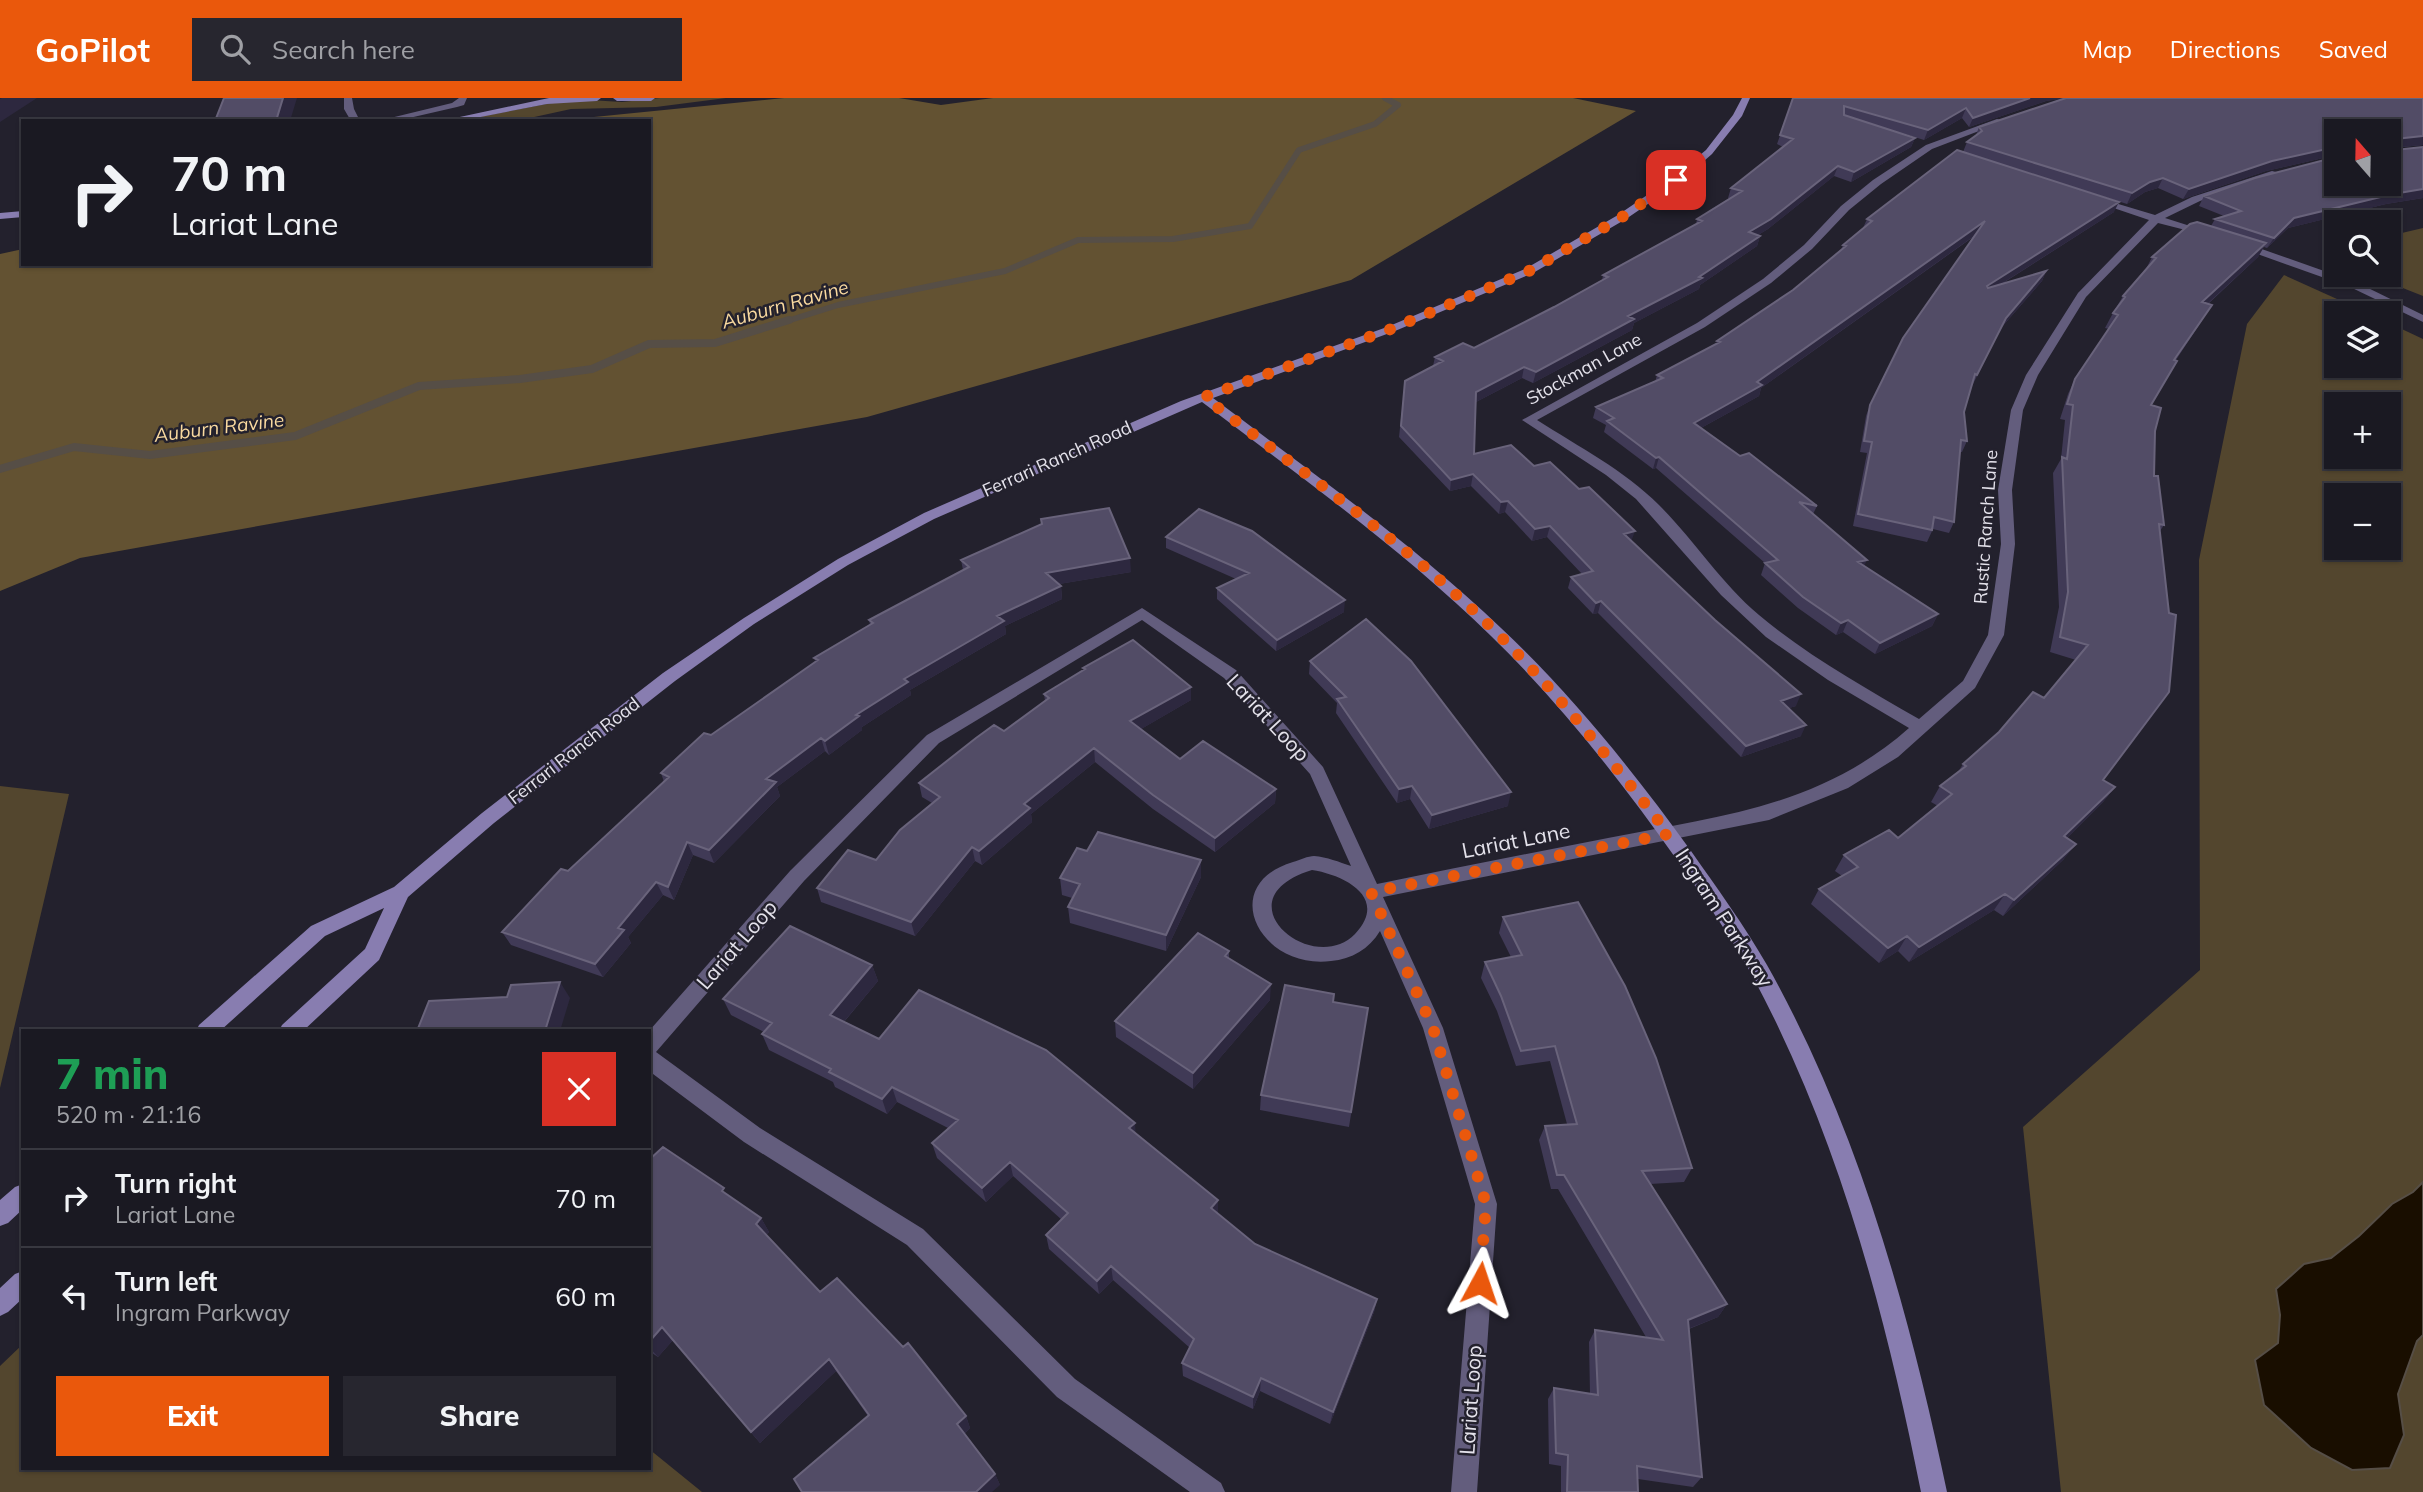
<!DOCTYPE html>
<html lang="en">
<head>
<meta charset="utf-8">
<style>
	:root { --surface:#1a1922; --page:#27262f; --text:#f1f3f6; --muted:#9fa0a5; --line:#383840; --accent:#ea580c }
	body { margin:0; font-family:Mulish,sans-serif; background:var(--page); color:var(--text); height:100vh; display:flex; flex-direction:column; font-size:26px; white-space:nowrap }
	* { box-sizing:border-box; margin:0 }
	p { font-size:23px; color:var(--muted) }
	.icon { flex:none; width:38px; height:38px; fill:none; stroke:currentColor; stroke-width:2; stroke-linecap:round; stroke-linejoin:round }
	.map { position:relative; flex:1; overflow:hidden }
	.sheet { position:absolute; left:21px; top:931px; width:630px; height:441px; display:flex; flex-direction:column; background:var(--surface); border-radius:0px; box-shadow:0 2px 5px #0004,0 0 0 2px var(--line) }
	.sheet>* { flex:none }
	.banner { position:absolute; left:21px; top:21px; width:630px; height:147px; border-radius:0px; box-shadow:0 2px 5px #0004,0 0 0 2px var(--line); background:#1a1922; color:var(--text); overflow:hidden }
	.needle { width:46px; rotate:340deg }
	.fabs { position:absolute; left:2324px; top:21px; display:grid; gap:14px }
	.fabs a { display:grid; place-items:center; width:77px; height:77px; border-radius:0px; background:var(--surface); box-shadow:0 2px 5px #0004,0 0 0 2px var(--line); font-size:35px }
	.pin { position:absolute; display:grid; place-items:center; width:60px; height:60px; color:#fff; margin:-30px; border-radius:14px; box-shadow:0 4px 10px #0006 }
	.me { position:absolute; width:77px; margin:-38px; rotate:5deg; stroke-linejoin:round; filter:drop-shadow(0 0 5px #0008) }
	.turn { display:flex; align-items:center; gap:24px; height:147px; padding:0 35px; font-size:32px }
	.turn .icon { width:91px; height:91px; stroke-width:2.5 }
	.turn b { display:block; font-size:49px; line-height:60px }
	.round { display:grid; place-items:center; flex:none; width:74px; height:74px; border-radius:0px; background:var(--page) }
	.head { display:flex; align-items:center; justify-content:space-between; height:119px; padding:0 35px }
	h1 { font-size:42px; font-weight:800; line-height:52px; color:#1e9e55 }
	.button { display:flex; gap:14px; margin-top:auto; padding:14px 35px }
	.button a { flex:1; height:80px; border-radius:0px; background:var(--accent); color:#fff; font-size:28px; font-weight:800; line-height:80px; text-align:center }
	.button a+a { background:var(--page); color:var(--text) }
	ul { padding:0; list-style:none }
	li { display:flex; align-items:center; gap:21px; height:98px; padding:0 35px; border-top:2px solid var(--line) }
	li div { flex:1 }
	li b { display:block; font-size:26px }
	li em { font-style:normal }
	header { display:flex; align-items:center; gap:42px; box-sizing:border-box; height:98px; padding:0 35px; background:var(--accent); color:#fff }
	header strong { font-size:33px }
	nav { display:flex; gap:38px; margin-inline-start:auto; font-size:24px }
	.search { width:490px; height:63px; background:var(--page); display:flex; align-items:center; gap:18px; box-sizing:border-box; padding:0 24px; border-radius:0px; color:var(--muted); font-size:26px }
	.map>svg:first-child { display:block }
</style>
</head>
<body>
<header>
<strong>GoPilot</strong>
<div class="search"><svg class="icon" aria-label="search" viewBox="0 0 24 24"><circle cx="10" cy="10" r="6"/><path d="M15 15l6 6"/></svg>Search here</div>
<nav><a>Map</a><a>Directions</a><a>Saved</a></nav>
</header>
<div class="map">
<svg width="2423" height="1394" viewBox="0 0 2423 1394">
	<rect width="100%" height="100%" fill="#23212d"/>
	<!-- green -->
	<path fill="#53462e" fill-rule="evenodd" d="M660 0H726L656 9 571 11 516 23H457L573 1 622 4Z
		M2423 130V198L2370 177H2389V138Z
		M2284 177 2368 215H2336V268H2389V225L2423 241V1394H2061L2023 1029 2200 872 2199 462 2247 226ZM2336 306H2389V359H2336ZM2336 397H2389V450H2336Z
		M0 688 69 696 0 990Z
		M23 1246V1370H649V1351L702 1394H0V1268Z"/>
	<!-- forest -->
	<path fill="#635232" d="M784 0H899L941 7 993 0H1573L1636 13 1351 182 867 319 80 460 0 493V156L23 151V166H649V23H554Z"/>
	<!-- water -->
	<path fill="#190e00" stroke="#564e46" stroke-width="2" d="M2423 1084V1237L2417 1243 2398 1296 2404 1337 2390 1370 2352 1372 2311 1350 2264 1307 2255 1262 2278 1245 2280 1217 2276 1191 2304 1166 2331 1160 2359 1138 2392 1106 2413 1094Z"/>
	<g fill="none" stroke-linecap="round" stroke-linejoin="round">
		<!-- stream-far1 -->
		<path stroke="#564e46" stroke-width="6" d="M784 224 838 207 1005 173 1078 142 1173 141 1250 128 1299 52 1375 26 1398 7 1385 0"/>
		<!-- stream -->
		<path stroke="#564e46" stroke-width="8" d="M0 371 74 349 150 357 295 338 419 288 520 281 592 271 649 246 715 245 789 222"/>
		<!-- lane -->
		<path fill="#635d7d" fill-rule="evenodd" d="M344 0H352L354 11 360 23H351L344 11Z
			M459 0H467L464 7 457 9 396 23H378L452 5Z"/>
		<!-- street -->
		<path fill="#635d7d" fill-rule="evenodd" d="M1997 21 2005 23 1932 51 1881 86 1849 112 1812 151 1771 185 1705 229 1537 322C1579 349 1624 372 1659 407 1694 442 1721 485 1759 517 1808 558 1864 589 1919 621L1963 583 1988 537 2001 446 1998 392 2011 312 2026 277 2078 195 2149 122 2090 102 2095 99 2155 117 2192 99 2272 73 2280 75 2200 103 2165 120 2209 134V138L2158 125 2086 199 2038 277 2023 312 2012 392 2015 446 2004 537 1975 590 1898 659 1848 690 1769 722 1383 799 1443 930 1497 1106 1477 1394H1451L1475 1106 1423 930 1380 833C1369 851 1352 861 1331 863 1260 872 1216 787 1293 764 1300 762 1308 758 1314 758 1327 759 1339 764 1351 768L1310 676 1224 580 1142 522 939 645 804 783 656 954 760 1030 923 1131 1075 1281 1221 1385 1225 1394H1190L1057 1299 907 1147 744 1044 649 973V933L790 773 927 637 1142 510 1236 572 1323 669 1377 786C1454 770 1531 755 1608 740 1719 718 1820 709 1909 630L1828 582 1766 539 1721 497 1636 401 1606 377 1522 322 1697 225 1763 181 1804 147 1841 108 1873 82 1926 47ZM1312 772C1345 777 1389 800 1355 836 1312 880 1218 801 1312 772Z
			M2239 143 2358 185 2423 217V224L2350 189 2235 148 2234 146Z"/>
		<!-- secondary -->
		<path fill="#887db0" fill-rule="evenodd" d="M549 0H601L597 3 547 6 460 23H441Z
			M613 0H655L651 3H617Z
			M1742 0H1750L1742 18 1712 56 1680 84 1626 121 1533 175 1395 233 1213 300C1311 374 1412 445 1501 530 1572 597 1634 674 1691 753 1717 790 1744 827 1767 867 1858 1029 1909 1213 1947 1394H1921C1886 1218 1839 1040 1754 881 1732 839 1704 801 1677 762 1621 683 1561 606 1491 538 1403 452 1301 379 1202 304L934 421 848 467 754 526 675 583 494 725 408 799 379 862 303 933H279L282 927 365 851 384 810 325 838 220 933H196L199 927 311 828 394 789 482 715 663 575 744 520 838 461 924 415 1181 303 1387 229 1525 171 1618 117 1672 80 1706 52 1733 17Z
			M23 113V119L0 121V115Z
			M23 1086V1111L8 1125 0 1128V1102L15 1089Z
			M23 1173V1200L8 1214 0 1218V1190L15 1176Z"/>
	</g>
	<!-- wall -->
	<path fill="#403a56" d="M1793 0H2423V47L2393 50 2395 52 2423 49V100L2386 106 2288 130 2267 150 2264 149 2258 159 2208 206 2212 207 2176 262 2151 307 2155 333 2154 378 2164 427 2160 433 2104 682 2115 689 2103 704 2067 740 2064 761 2003 818 1994 812 1909 864 1898 853 1879 865 1811 806 1819 791 1842 778 1835 773 1844 757 1898 740 1938 708 1931 704 1940 688 1958 674 1963 666 2044 600 2076 562 2050 554 2059 509 2053 375 2061 361 2065 322 2060 321 2068 296 2075 281 2109 231 2105 230 2113 215 2123 198 2145 173 2152 159 2211 128 2215 121 2224 118 2199 108 2204 98 2389 86 2336 33V57L2266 73 2183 101 2158 90 2145 94 2127 106 1963 54 1967 44 1976 37 1979 29 2064 0 2046 3 1969 29 1962 20 1924 42 1902 35 1915 40 1911 49 1851 84 1834 78 1768 131 1758 137 1760 138 1757 148 1700 187 1699 191 1634 225 1632 232 1533 285 1522 280 1476 304 1474 356 1534 368 1632 443 1796 608 1789 610 1801 638 1741 659 1598 515 1593 516 1568 490 1571 479 1582 476 1547 439 1532 443 1505 414 1499 416 1471 388 1450 393 1399 339 1405 283 1433 268 1435 259 1474 250 1554 209 1602 182 1603 177 1696 126 1697 121 1730 101 1728 100 1731 90 1783 49 1777 46Z
		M2114 114 2000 187 2046 173 2042 183 2001 230 1972 288 1971 287 1964 314 1967 343 1962 354H1960L1954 424 1949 435 1933 431 1927 444 1853 428 1867 355 1860 354 1866 318 1870 307 1976 137 1761 290 1759 298 1701 330 1740 358 1817 408 1813 416 1864 469 1938 516 1932 528 1875 556 1843 534 1836 537 1798 510 1761 477 1765 465 1656 370 1653 371 1604 334 1606 327 1593 320 1596 309 1655 284 1657 277 1716 246 1717 243 1793 192 1841 152 1843 147 1863 130 1867 121Z
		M1041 421 1131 474 1059 486 1061 488 1062 501 1005 528 1006 536 910 592 911 597 862 629V632L829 657 825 653 777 689 780 698 714 765 693 757 674 802 663 797 628 839 631 845 603 879 511 847 502 834 664 684 661 675 711 637 816 564 814 560 870 527 869 522 963 472 961 462 1041 426Z
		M1166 439 1344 514 1276 553 1217 501V490L1236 481 1166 450Z
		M1310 563 1508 708 1429 731 1410 701 1397 705 1336 615 1337 605 1309 576Z
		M1083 570 1191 589V602L1141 631 1180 661 1276 691 1275 705 1215 754 1153 711 1095 664 1031 716 1032 724 982 767 975 763 915 838 821 804 817 790 876 762 932 705 922 699 919 685 1004 633 1045 603 1044 596 1083 572Z
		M1087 753 1201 762V779L1166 853 1070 825 1068 809 1072 800 1062 797 1060 780Z
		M1503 819 1692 1070 1684 1084 1650 1086 1727 1206 1718 1219 1689 1231 1702 1379 1693 1389 1638 1381V1394H1561V1368L1549 1366 1548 1301 1554 1290 1590 1296 1589 1244 1595 1232 1646 1239 1558 1091H1551L1539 1042 1545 1028 1567 1026 1550 963 1516 968 1497 913 1481 880 1485 864 1511 859 1499 835Z
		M1229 853V860L1270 902 1193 991 1116 939 1115 923Z
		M872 867 878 883 844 924 879 941 1136 1035 1218 1116 1255 1146 1377 1201 1374 1214 1330 1326 1260 1293 1253 1311 1183 1278 1182 1265 1190 1250 1113 1182 1099 1196 1049 1151 1046 1137 1062 1122 1013 1078 986 1104 937 1060 932 1045 948 1030 897 1004 887 1016 835 989 833 984 769 952 762 936 764 934 731 917 723 901Z
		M1334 896 1333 904 1368 910 1349 1029 1260 1012 1261 997Z
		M649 1062 729 1098 761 1120 769 1134 766 1137 820 1194 966 1318 970 1330 964 1336 995 1376 1000 1387 868 1318 836 1273 760 1345 673 1242 658 1259 649 1253Z"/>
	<!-- shaded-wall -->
	<path fill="#2d283f" d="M2 0H37L0 24V1Z
		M283 0H297L290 23H276Z
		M2030 0H2067L2046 3 1969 29 1973 20Z
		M1966 10 1962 20 1924 42 1928 32Z
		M2423 38V47L2389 50 2395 41Z
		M1915 40 1911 49 1851 84 1854 74Z
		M2336 49V57L2266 73 2183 101 2189 91 2272 63Z
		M1838 68 1834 78 1768 131 1746 144 1749 134Z
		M2163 80 2158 90 2145 94 2127 106 2132 95 2150 84Z
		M2423 91V100L2386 106 2288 130 2267 150 2274 140 2294 120 2393 96Z
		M2119 104 2114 114 1982 198 1987 188Z
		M1985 123 1981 133 1761 290 1759 298 1690 336 1694 325 1757 284Z
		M1760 138 1757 148 1700 187 1699 191 1634 225 1632 232 1533 285 1536 274 1628 218 1699 179Z
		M2266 145 2258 159 2194 218 2202 204Z
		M2046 173 2042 183 2001 230 1972 288 2006 220Z
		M2212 207 2203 221 2166 276 2174 262Z
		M1524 269 1522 280 1474 305 1476 294Z
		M1659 359 1656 370 1653 371 1656 360Z
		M1473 376 1471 388 1450 393 1451 382Z
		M1508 403 1505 414 1499 416 1501 404Z
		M1550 428 1547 439 1532 443 1535 431Z
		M1635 433 1631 444 1624 436Z
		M1130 460 1131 474 1047 488 1046 475Z
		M1867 462 1862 473 1858 464Z
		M1061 488 1062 501 1005 528 1006 536 910 592 911 597 862 629V632L829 657 825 643 856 617 904 581 997 518Z
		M1345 502 1344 514 1276 553 1277 542Z
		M1601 503 1598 515 1593 516 1596 505Z
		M1938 516 1932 528 1875 556 1880 545Z
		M1848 522 1843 534 1836 537 1841 525Z
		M1191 589V602L1131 637 1130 623Z
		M1801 596 1796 608 1776 614 1781 603Z
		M1806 627 1801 638 1741 659 1746 648Z
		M821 640 825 653 777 689 780 698 714 765 709 752 766 681Z
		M1094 650 1095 664 1031 716 1032 724 982 767 979 753 1024 706Z
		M1412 688 1410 701 1397 705 1399 691Z
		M2115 689 2103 704 2053 754 2064 738Z
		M1276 691 1275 705 1215 754V740Z
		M1511 694 1508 708 1429 731 1432 717Z
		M687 744 693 757 674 802 668 789Z
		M2076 746 2064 761 2003 818 2014 802Z
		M972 749 975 763 915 838 911 824Z
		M1201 762V779L1166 853V837Z
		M656 784 663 797 628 839 631 845 603 879 595 866 618 830Z
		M2005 796 1994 812 1909 864 1919 849Z
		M1907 838 1898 853 1879 865 1888 850Z
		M872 867 878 883 836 933 830 917Z
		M560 884 570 900 560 933H545Z
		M1271 886 1270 902 1193 991V975Z
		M892 989 897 1004 887 1016 882 1001Z
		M1135 1025 1136 1040 1129 1030Z
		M1010 1064 1013 1078 986 1104 982 1090Z
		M1218 1102V1117L1211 1110Z
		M761 1120 769 1134 764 1140 756 1126Z
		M1111 1168 1113 1182 1099 1196 1097 1183Z
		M1377 1201 1374 1214 1330 1326 1333 1314Z
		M1727 1206 1718 1219 1680 1234 1688 1222Z
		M662 1229 673 1242 658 1259 649 1249V1244Z
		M829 1261 836 1273 760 1345 751 1334Z
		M1261 1280 1260 1293 1253 1311V1299Z
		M966 1318 970 1330 962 1338 957 1326Z
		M995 1376 1000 1387 992 1394H976Z"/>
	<!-- building -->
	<path fill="#524c66" stroke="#69637b" stroke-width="2" d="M224 0H283L276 23H215Z
		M1793 0H2030L1973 20 1966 10 1928 32 1844 8V17L1915 40 1854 74 1838 68 1771 121 1749 134 1760 138 1699 179 1702 180 1628 218 1634 221 1536 274 1524 269 1476 294 1474 356 1511 347 1534 368 1550 364 1579 391 1589 389 1635 433 1624 436 1715 522 1801 596 1781 603 1806 627 1746 648 1601 503 1596 505 1571 479 1593 473 1550 428 1535 431 1508 403 1501 404 1473 376 1451 382 1401 328 1405 283 1443 263 1435 259 1463 245 1474 250 1554 209 1608 179 1603 177 1702 123 1697 121 1742 93 1731 90 1793 41 1780 37Z
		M2066 0H2423V38L2395 41 2392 49 2395 52 2423 49V91L2393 96 2294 120 2274 140 2215 121 2241 113 2204 98 2255 80 2336 59V86H2389V33H2336V49L2272 63 2189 91 2163 80 2150 84 2132 95 1967 44 1982 33 1979 29Z
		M1957 52 2119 104 1987 188 1988 190 2046 173 2006 220 1977 277 1975 276 1964 314 1967 343 1961 342 1954 424 1934 419 1932 432 1858 416 1872 344 1864 343 1870 307 1903 240 1985 123 1757 284 1762 287 1694 325 1740 358 1749 355 1817 408 1799 404 1867 462 1858 464 1938 516 1880 545 1848 522 1841 525 1803 499 1765 465 1778 462 1659 359 1656 360 1607 323 1614 320 1596 309 1663 280 1657 277 1720 244 1717 243 1793 192 1846 148 1843 147 1872 123 1867 121Z
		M2197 124 2266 145 2202 204 2212 207 2174 262 2177 263 2151 307 2161 310 2155 333 2154 378H2158L2164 427 2159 426 2169 515 2176 517 2169 594 2103 682 2115 689 2064 738 2076 746 2014 802 2005 796 1919 849 1907 838 1888 850 1819 791 1858 769 1844 757 1889 732 1898 740 1952 696 1940 688 1966 668 1963 666 1999 634 2033 594 2044 600 2088 547 2060 539 2068 494 2062 359 2067 361 2073 307 2067 306 2075 281 2118 217 2113 215 2125 199 2123 198 2156 160 2152 159 2190 126Z
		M1109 410 1130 460 1046 475 1061 488 997 518 1004 523 904 581 908 584 856 617 859 618 825 643 821 640 766 681 776 684 709 752 687 744 668 789 656 784 618 830 624 832 595 866 502 834 561 771 568 773 669 679 661 675 704 635 711 637 818 562 814 560 873 525 869 522 969 469 961 462 1042 426 1041 421Z
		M1199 411 1252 433 1345 502 1277 542 1217 490 1249 475 1166 439Z
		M1366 521 1411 563 1511 694 1432 717 1412 688 1399 691 1337 601 1346 599 1310 563Z
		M1133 542 1191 589 1130 623 1180 661 1203 643 1276 691 1215 740 1153 697 1094 650 1024 706 1030 710 979 753 972 749 911 824 817 790 848 752 876 762 900 732 940 699 919 685 976 640 994 627 1004 633 1049 600 1044 596 1085 571 1083 570Z
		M1098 734 1201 762 1166 837 1068 809 1080 786 1060 780 1077 750 1087 753Z
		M1578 804 1625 888 1656 960 1692 1070 1642 1073 1727 1206 1688 1222 1702 1379 1637 1368 1638 1394H1567L1568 1357 1556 1355 1554 1290 1598 1297 1595 1232 1663 1242 1564 1077H1557L1545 1028 1577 1026 1555 948 1521 953 1501 898 1485 864 1522 857 1503 819Z
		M790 828 872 867 830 917 879 941 919 892 1046 952 1135 1025 1129 1030 1218 1102 1211 1110 1255 1146 1377 1201 1333 1314 1261 1280 1253 1299 1182 1265 1194 1241 1111 1168 1097 1183 1046 1137 1068 1115 1010 1064 982 1090 932 1045 958 1022 892 989 882 1001 829 974 831 971 762 936 772 925 723 901Z
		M1198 835 1229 853 1225 858 1271 886 1193 975 1115 923Z
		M560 884 545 933H417L429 903 507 899 511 887Z
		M1285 887 1334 896 1333 904 1368 910 1351 1014 1261 997Z
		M663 1049 724 1090 722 1093 761 1120 756 1126 820 1194 837 1180 903 1249 908 1245 966 1318 957 1326 995 1376 976 1394H802L794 1381 869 1317 829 1261 751 1334 662 1229 649 1244V1062Z"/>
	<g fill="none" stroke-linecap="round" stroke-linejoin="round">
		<!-- route -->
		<path stroke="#ea580c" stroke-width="12" stroke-dasharray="0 21.6" d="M1480 1185 1486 1106 1433 930 1371 794 1669 736C1614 667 1560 597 1497 535 1408 447 1303 375 1204 299L1391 231 1529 173 1622 119 1676 82"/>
	</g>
	<g text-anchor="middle" stroke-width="5" stroke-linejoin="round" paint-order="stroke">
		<!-- far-street labels -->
		<g font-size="18" fill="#e4e2eb" stroke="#23212d">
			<text transform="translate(1584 271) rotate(-29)" y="6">Stockman Lane</text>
			<text transform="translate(1057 361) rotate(-24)" y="6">Ferrari Ranch Road</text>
			<text transform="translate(1986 429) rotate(-86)" y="6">Rustic Ranch Lane</text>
			<text transform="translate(574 653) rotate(-38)" y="6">Ferrari Ranch Road</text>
		</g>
		<!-- far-water labels -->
		<g font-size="19" font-style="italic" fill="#f9d99f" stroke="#23212d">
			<text transform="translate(785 206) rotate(-16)" y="7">Auburn Ravine</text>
			<text transform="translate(219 329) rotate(-7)" y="7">Auburn Ravine</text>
		</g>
		<!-- street labels -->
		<g font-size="21" fill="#e4e2eb" stroke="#23212d">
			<text transform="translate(1268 620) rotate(47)" y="7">Lariat Loop</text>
			<text transform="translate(1516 743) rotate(-11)" y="7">Lariat Lane</text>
			<text transform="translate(1724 820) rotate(57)" y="7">Ingram Parkway</text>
			<text transform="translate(737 847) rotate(-49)" y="7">Lariat Loop</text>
			<text transform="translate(1471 1302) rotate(-86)" y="7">Lariat Loop</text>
		</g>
	</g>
</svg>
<div class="fabs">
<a><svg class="needle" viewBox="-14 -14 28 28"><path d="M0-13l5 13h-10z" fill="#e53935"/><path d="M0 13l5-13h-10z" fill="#9fa0a5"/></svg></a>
<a><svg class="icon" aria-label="search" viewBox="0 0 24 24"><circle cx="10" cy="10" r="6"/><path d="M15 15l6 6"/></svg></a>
<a><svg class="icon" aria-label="layers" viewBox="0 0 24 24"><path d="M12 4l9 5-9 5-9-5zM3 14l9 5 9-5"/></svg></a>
<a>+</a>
<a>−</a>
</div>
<div class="pin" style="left:1676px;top:82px;background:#d93025"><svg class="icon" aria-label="arrive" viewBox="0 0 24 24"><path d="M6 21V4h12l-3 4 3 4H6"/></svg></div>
<svg class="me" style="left:1480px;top:1185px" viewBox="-20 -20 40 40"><path d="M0-17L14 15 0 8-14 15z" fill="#ea580c" stroke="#fff" stroke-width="4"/></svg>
<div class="banner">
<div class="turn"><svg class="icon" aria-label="right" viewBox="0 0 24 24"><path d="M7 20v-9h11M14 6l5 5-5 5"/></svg><div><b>70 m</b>Lariat Lane</div></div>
</div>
<section class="sheet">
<div class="head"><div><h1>7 min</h1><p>520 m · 21:16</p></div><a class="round" style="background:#d93025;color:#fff"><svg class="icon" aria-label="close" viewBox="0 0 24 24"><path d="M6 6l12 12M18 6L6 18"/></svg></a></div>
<ul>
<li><svg class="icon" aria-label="right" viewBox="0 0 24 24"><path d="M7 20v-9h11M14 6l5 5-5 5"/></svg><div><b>Turn right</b><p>Lariat Lane</p></div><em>70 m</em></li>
<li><svg class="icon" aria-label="left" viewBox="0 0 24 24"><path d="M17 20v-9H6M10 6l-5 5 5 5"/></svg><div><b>Turn left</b><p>Ingram Parkway</p></div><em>60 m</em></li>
</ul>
<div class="button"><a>Exit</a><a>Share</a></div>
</section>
</div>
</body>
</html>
